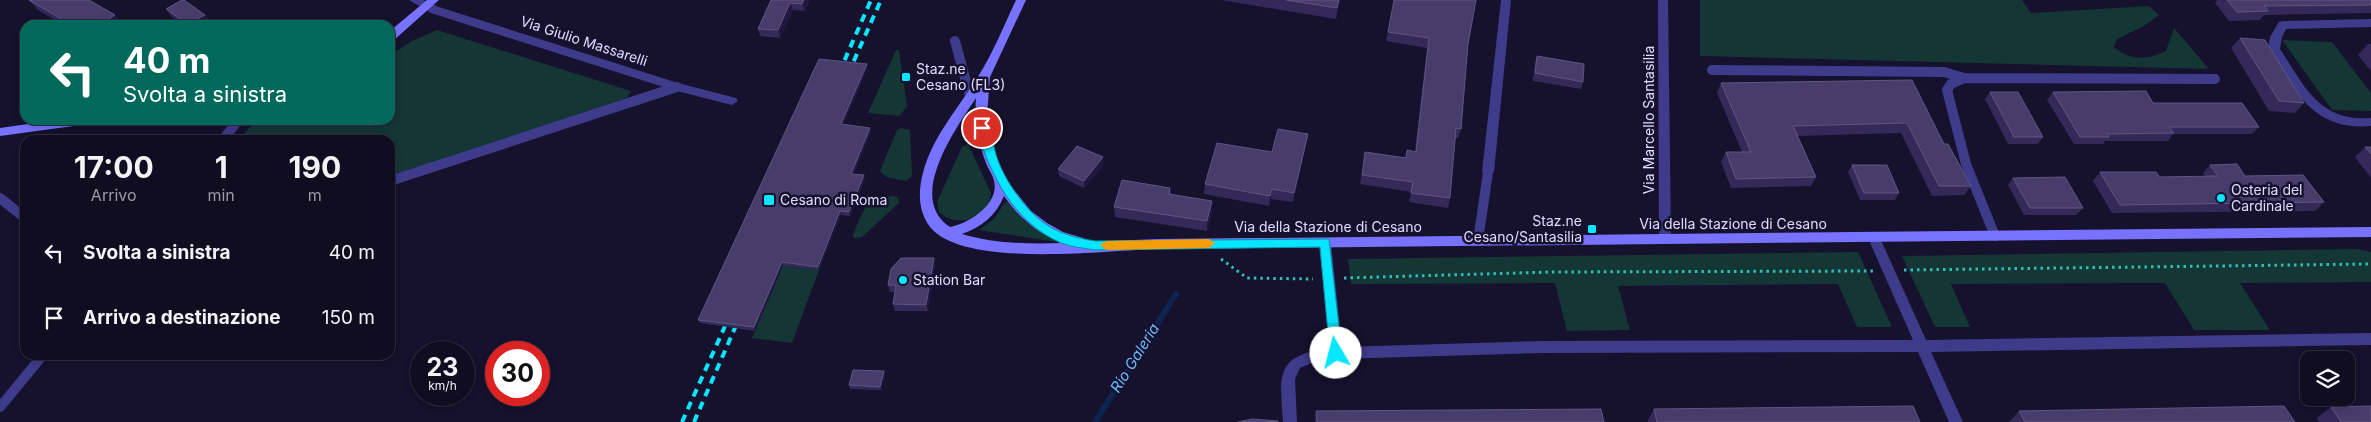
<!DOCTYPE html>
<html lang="it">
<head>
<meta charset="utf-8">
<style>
	:root { --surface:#100d21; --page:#19162a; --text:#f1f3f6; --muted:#9c9ca5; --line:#302d3f }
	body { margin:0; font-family:Inter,sans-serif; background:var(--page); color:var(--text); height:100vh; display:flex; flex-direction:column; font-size:19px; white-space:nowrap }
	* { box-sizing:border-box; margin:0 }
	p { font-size:16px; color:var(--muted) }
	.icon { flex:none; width:28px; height:28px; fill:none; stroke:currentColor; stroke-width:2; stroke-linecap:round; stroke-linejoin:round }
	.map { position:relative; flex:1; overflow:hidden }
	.sheet { position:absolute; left:20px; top:135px; width:375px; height:225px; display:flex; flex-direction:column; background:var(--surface); border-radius:15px; box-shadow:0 2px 8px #0003,0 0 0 1px var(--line) }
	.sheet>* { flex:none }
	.banner { position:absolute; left:20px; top:20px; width:375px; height:105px; border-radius:15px; box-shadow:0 2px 8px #0003,0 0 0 1px var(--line); background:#00695c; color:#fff; overflow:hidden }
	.buttons { position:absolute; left:2300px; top:351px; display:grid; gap:10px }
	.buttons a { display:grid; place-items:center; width:55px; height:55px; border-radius:10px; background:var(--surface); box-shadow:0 2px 8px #0003,0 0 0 1px var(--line); font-size:25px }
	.speed { position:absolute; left:410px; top:341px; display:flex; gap:10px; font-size:25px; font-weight:700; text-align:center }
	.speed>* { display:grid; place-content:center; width:65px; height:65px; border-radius:50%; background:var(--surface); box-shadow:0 2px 8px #0003,0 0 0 1px var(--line); line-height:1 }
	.speed small { font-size:12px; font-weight:400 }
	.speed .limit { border:8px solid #d22; background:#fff; color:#111 }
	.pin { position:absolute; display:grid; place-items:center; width:42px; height:42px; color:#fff; margin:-21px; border:2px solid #fff; border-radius:50%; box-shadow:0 1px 5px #0007 }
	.me { position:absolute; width:55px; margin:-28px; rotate:352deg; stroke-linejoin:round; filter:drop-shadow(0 0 4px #0008) }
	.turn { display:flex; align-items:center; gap:18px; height:105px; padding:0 20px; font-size:22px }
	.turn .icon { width:65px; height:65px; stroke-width:2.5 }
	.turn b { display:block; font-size:35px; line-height:42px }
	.eta { display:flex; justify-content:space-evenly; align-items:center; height:85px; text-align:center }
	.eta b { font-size:30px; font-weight:700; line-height:35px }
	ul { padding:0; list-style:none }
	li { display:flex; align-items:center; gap:15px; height:65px; padding:0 20px }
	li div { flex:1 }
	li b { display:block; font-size:19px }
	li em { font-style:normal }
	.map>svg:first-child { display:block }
</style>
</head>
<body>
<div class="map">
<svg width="2371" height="422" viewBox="0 0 2371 422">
	<rect width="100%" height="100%" fill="#16112c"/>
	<!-- green -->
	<path fill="#143635" d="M1700 0H2022L2031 13 2149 6 2159 15 2144 26 2117 39 2114 47C2131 61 2146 60 2166 51L2174 28 2209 69 1700 56Z
		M437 30 631 91 627 98 390 176V140H238L253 124 262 120H390V55L412 41Z
		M2282 40 2332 42 2371 93V111L2332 110Z
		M896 50H899L907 107 899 116 868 113Z
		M901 128 910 130 912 176 906 181 886 177 880 171 897 130Z
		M968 144 991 193C990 219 956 229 939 212L937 202 962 147Z
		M894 196 898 198 899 203 862 237 854 238 853 235C863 211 865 198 894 196Z
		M1006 201 1027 223 1057 242 979 230 994 219Z
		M2358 249 2371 252V282L2240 283 2270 330H2194L2165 283 1951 284 1970 327H1935L1902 256Z
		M1858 252 1892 327H1857L1838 284 1618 286 1630 330 1567 331 1555 283 1351 284 1348 259Z
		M783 266 819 270 792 343 752 338Z"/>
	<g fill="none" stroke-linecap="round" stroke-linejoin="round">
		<!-- stream -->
		<path stroke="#0c244f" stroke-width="6" d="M1095 422 1176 294"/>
		<!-- path -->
		<path stroke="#2fbfb8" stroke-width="3" stroke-dasharray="2.5 4" stroke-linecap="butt" d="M1221 259 1247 278 1313 279
			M1904 270 2371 264
			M1344 278 1552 272 1873 271"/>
		<!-- lane -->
		<path stroke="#3f3b8b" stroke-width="10" d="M955 41 970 96
			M1712 70 1944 72 1964 78 2215 79
			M1964 78 1951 84 1947 90 1966 164 1995 236
			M223 140 238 120
			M390 181 677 87
			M0 198 25 218
			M1478 241 1488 172
			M0 407 43 355"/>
		<!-- street -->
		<path fill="#3f3b8b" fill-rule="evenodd" d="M409 0H423L439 7 678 83 736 98 738 101 732 105 673 90 431 13Z
			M1501 0H1511L1494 172 1488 177 1482 172Z
			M1658 0H1668L1671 239 1669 243H1661L1659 239Z
			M2371 19V27L2286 29 2282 37 2280 49C2305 87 2319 122 2371 118V126C2314 131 2295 92 2268 49L2270 37 2279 22 2283 21Z
			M1874 233 1878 234 1880 238 1926 340 2371 333V345L1931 352 1963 422H1949L1918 352 1544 353 1336 359 1317 361 1300 368 1295 379 1297 422H1283C1280 375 1274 356 1329 348L1319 243 1320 239H1330L1331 243 1342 347 1544 341 1913 340 1868 238 1870 234Z"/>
		<!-- secondary -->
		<path fill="#7772ff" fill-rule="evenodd" d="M427 0H439L394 40 390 41V31Z
			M1016 0H1026L990 77 987 115 992 146 1007 181 1031 211 1047 223 1063 232 1083 238 1084 242 1158 239 2371 227V237L1158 249C1107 250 964 269 930 227 918 211 918 191 923 173 932 137 960 106 979 75 994 51 1004 25 1016 0ZM976 98C974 121 978 142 986 163 988 169 993 175 994 181 1000 204 968 224 950 227 906 198 955 130 976 98ZM1004 196C1018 217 1039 235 1063 243 1029 244 995 244 962 234 981 227 996 216 1004 196Z
			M56 120H94L88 124 0 136V128Z"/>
		<!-- rail -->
		<path stroke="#07e5ff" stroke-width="4" stroke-dasharray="8 6" stroke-linecap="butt" d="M839 73 871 0
			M848 74 881 0
			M682 422 730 315
			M694 422 741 314"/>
	</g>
	<!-- wall -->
	<path fill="#342a59" d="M29 0 124 25H64L38 10Z
		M771 0H810L805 11 793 10 780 38 760 36 758 29Z
		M1221 0H1340L1336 19Z
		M1394 0 1468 44 1461 129 1458 138H1455L1450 198 1448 208 1409 202 1411 192 1360 184 1365 152 1405 158 1407 150 1415 151 1427 48 1386 41Z
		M2217 0H2371V13L2264 15 2260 20 2229 21 2215 3Z
		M166 9 205 15 211 22 206 25H185L172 17Z
		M2240 38 2304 103 2295 113 2269 111 2231 48Z
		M2368 44H2371V71L2358 55Z
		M1537 56 1583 82 1581 89 1533 81 1535 63Z
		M868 67 843 125 871 132 854 174 865 179 850 216 841 215 819 270 783 266 755 331 700 323 698 320Z
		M1912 80 1944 144 1971 186 1964 195 1932 196 1901 133 1798 136 1816 177 1811 186 1731 188 1721 162 1726 152H1742L1717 93 1721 83Z
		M1990 92 2043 137 2038 144H2008L1985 99Z
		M2053 92 2153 103 2259 127 2252 134H2173L2168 141H2105L2103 144H2074L2047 100Z
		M1308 134 1306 144 1293 202 1271 199 1269 206 1204 194 1205 184 1272 152Z
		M2365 147H2371V178L2355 157Z
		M1103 165 1084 188 1059 176 1058 169Z
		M1852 165 1899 193 1895 200H1860L1848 172Z
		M2210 165 2245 176 2324 202 2315 211 2112 213 2093 181 2100 172 2160 177H2205L2203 173Z
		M2013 178 2083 208 2076 215H2024L2008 185Z
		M1170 188 1171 195 1212 201V211L1207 231 1115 217 1114 207Z
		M935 265 928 311H895L893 304 895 292H890L888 285Z
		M884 371 885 375 881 390 850 389 849 385Z
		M2331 407 2371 422H2319L2317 418Z
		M1654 409 1920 422H1648V420Z
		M1316 411 1604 422H1315Z
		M2019 411 2295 422H2009Z"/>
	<!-- shaded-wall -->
	<path fill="#201840" d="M804 0H810L805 11 802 4Z
		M1339 0H1340L1336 19 1337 8Z
		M790 3 793 10 780 38 778 30Z
		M115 15 124 25H99Z
		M205 15 211 22 206 25 188 24Z
		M867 64 868 67 842 128 841 124Z
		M870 128 871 132 853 177 851 174Z
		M1308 134 1306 144 1293 202 1294 193Z
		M1103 157V165L1084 188V181Z
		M864 175 865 179 850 216 849 212Z
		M1272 189 1271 199 1269 206 1270 196Z
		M1212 201V211L1207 231V221Z
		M840 211 841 215 819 270 818 267Z
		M934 258 935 265 928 311 926 305Z
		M782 262 783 266 755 331 754 327Z
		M884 371 885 375 881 390 880 387Z"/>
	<!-- building -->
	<path fill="#463d6b" stroke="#5e5682" d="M29 0H89L115 15 99 25H72Z
		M182 0H184L205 15 188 24 166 9Z
		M771 0H804L802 4 790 3 778 30 758 29Z
		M1286 0H1339L1337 8Z
		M1394 0H1476L1468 44 1461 129 1456 128 1450 198 1411 193 1413 182 1362 175 1365 152 1406 158 1407 150 1416 152 1429 38 1388 32Z
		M2227 0H2371V5L2264 6 2268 11 2237 12Z
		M2240 38 2265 40 2304 103 2279 101Z
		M1537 56 1584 64 1583 82 1535 73Z
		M819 59 867 64 841 124 870 128 851 174 864 175 849 212 840 211 818 267 782 262 754 327 698 320Z
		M1912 80 1944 144H1948L1971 186H1939L1907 123 1793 126 1816 177 1736 179 1726 152H1751L1721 83Z
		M2146 91 2153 103H2242L2259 127H2169L2174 133 2107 134 2109 137H2080L2053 92Z
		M1990 92H2018L2043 137H2014Z
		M1278 129 1308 134 1294 193 1272 189 1270 196 1205 184 1217 143 1272 152Z
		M1077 146 1103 157 1084 181 1058 169Z
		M2365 147H2371V154Z
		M2237 164 2245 176 2303 175 2324 202 2120 205 2100 172H2156L2160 177 2218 176 2210 165Z
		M1852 165H1887L1899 193H1864Z
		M2065 177 2083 208H2030L2013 178Z
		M1122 180 1170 188 1169 194 1212 201 1207 221 1114 207Z
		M901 258H934L926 305 893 304 896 285H888L891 269Z
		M853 370 884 371 880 387 849 385Z
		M1913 406 1920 422H1657L1654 409Z
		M2284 406 2295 422H2025L2019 411Z
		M2371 406V422H2341L2331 407Z
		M1601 409 1604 422H1317L1316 411Z
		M1252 419 1278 421V422H1238Z"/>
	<!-- route -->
	<path fill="#07e5ff" stroke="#0595a6" d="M982 124C991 126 994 149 997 158 1004 179 1025 210 1044 223 1059 234 1077 238 1095 241L1329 239 1342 353 1341 357 1336 358 1330 353 1320 247 1095 250C1084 248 1071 247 1061 243 1012 221 991 175 976 128Z"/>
	<!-- slow -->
	<path fill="#f59e0b" d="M1209 239 1215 243 1209 248 1106 250 1100 245 1106 241Z"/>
	<!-- markers -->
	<g fill="#07e5ff" stroke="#16112c" stroke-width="2">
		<rect x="901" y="72" width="10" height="10" rx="2.5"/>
		<circle cx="2221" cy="198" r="5"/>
		<rect x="763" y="194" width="12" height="12" rx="2.5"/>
		<rect x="1587" y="224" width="10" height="10" rx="2.5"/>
		<circle cx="903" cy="280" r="5"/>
	</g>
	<g text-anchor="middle" stroke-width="5" stroke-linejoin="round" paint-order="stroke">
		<!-- street labels -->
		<g font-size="14" fill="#e0dbff" stroke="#16112c">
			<text transform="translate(584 41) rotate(18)" y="5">Via Giulio Massarelli</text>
			<text transform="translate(1649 120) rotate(-90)" y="5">Via Marcello Santasilia</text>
			<text x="1733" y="229">Via della Stazione di Cesano</text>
			<text x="1328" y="232">Via della Stazione di Cesano</text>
		</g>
		<!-- poi labels -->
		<g font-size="14" fill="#e0dbff" stroke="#16112c" text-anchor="start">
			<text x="916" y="74">Staz.ne<tspan x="916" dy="16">Cesano (FL3)</tspan></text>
			<text x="2231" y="195">Osteria del<tspan x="2231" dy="16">Cardinale</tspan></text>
			<text x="780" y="205">Cesano di Roma</text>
			<text x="1582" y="226" text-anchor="end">Staz.ne<tspan x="1582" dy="16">Cesano/Santasilia</tspan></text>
			<text x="913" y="285">Station Bar</text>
		</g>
		<!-- water labels -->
		<g font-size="15" font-style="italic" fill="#69b9ff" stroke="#16112c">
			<text transform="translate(1135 358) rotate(-58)" y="5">Rio Galeria</text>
		</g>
	</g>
</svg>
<div class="buttons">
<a><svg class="icon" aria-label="layers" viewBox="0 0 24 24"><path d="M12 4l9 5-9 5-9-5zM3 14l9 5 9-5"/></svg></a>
</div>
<div class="speed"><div>23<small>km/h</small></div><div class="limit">30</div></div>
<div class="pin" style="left:982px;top:128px;background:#d93025"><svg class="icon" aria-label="arrive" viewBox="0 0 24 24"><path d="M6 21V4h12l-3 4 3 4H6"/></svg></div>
<svg class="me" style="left:1336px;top:353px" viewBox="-20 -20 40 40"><circle r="19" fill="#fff"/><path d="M0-13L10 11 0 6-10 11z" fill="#07e5ff"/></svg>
<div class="banner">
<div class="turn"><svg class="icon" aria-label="left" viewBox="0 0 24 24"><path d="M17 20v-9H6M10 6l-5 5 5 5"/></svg><div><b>40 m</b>Svolta a sinistra</div></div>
</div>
<section class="sheet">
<div class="eta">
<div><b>17:00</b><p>Arrivo</p></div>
<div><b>1</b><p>min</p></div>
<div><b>190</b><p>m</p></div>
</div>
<ul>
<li><svg class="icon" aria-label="left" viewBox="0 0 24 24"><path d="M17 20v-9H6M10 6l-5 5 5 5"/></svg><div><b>Svolta a sinistra</b></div><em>40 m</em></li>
<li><svg class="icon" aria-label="arrive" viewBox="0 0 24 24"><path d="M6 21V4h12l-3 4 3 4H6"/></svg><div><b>Arrivo a destinazione</b></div><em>150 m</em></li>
</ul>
</section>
</div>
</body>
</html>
